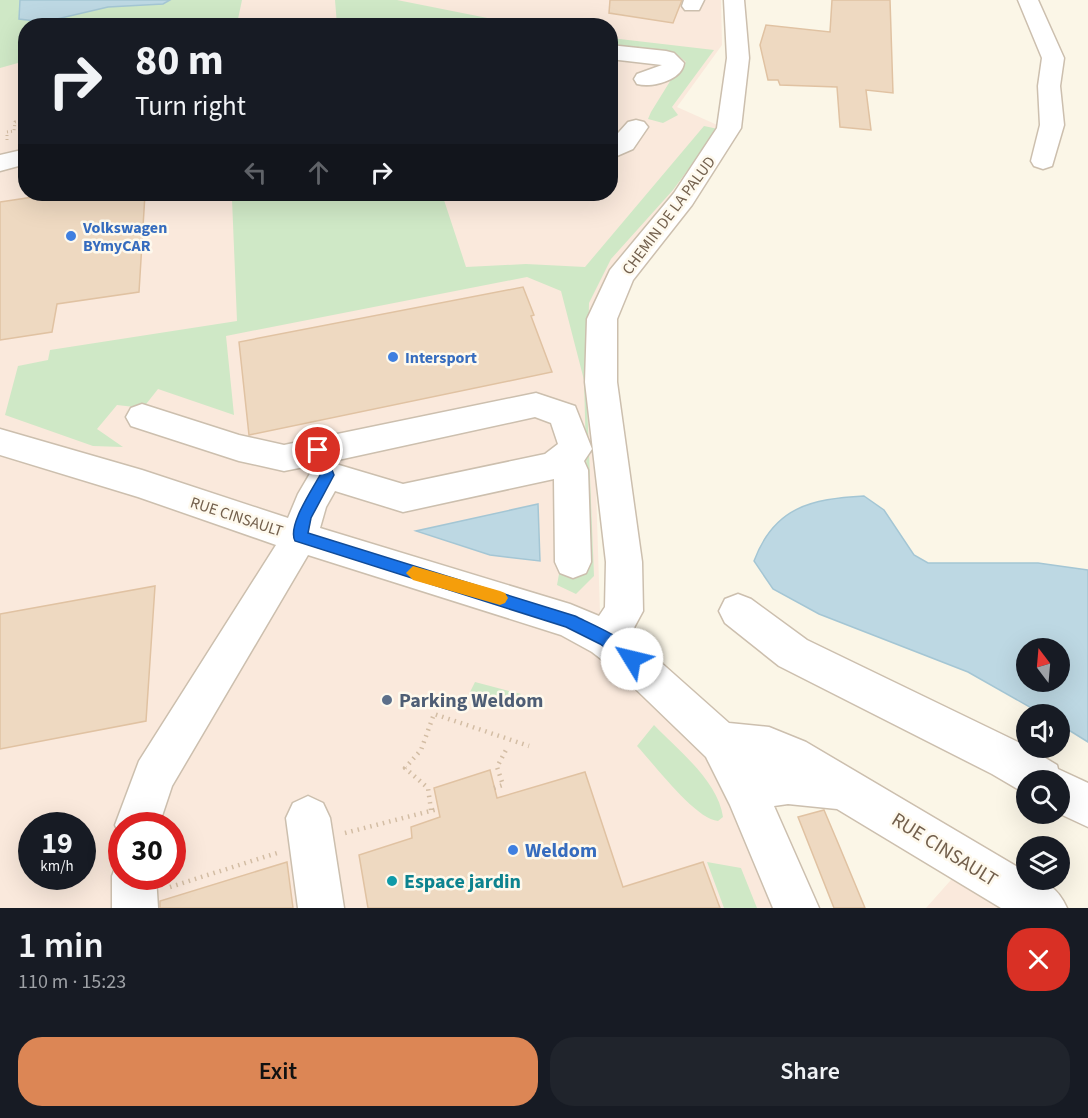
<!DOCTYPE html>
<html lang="en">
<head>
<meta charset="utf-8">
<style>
	:root { --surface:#171b24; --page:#20242c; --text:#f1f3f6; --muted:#9ea1a6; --accent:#dc8655 }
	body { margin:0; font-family:"Source Sans 3",sans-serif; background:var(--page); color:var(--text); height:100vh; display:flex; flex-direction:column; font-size:22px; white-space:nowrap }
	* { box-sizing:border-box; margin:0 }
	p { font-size:20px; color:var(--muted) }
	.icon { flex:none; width:33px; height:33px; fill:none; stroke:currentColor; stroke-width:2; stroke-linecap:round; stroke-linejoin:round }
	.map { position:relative; height:908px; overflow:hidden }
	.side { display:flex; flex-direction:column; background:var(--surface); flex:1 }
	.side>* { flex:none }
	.banner { position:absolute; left:18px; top:18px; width:600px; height:183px; border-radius:24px; box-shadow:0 6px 24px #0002; background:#171b24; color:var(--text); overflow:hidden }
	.needle { width:39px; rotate:344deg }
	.controls { position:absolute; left:1016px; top:638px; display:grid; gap:12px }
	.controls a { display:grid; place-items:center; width:54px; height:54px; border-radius:50%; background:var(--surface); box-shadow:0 6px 24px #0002; font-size:30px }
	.speed { position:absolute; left:18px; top:812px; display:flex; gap:12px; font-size:30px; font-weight:700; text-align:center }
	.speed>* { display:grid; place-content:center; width:78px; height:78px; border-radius:50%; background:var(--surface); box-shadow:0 6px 24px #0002; line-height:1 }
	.speed small { font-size:15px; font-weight:400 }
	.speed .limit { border:9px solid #d22; background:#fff; color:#111 }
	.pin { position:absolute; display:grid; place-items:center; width:51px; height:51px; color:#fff; margin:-26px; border:3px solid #fff; border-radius:50%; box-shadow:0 2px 6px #0007 }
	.me { position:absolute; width:66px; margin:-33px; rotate:306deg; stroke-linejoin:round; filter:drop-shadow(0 0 4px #0008) }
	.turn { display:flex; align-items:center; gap:21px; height:126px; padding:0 18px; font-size:27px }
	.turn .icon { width:78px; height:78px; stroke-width:2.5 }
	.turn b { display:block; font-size:42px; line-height:51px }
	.lanes { display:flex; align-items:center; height:57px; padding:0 18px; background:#0003; justify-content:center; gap:30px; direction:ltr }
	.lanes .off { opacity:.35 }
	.round { display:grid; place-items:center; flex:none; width:63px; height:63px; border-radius:24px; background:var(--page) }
	.summary { display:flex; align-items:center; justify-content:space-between; height:102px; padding:0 18px }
	h1 { font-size:36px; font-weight:600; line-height:45px }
	.primary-button { display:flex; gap:12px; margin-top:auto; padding:12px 18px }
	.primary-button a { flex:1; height:69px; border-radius:24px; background:var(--accent); color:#111; font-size:24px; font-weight:600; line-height:69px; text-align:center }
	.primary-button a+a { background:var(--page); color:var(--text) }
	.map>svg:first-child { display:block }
</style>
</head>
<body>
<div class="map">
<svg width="1088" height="908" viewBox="0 0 1088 908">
	<rect width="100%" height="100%" fill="#fbf6e7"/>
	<!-- commercial -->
	<path fill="#fae9dc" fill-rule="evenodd" d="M0 0H721L722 45 677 107 724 128 605 278 591 329 601 645 726 777 785 908H0ZM26 26H610V194H26ZM32 825H82V876H32ZM122 825H172V876H122Z
		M958 872 1018 908H926Z"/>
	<!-- green -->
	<path fill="#cfe8c6" d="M0 0H242L238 19 229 25 26 26 25 61 0 68Z
		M335 0H397L523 25H337Z
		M611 38 714 50 672 107 678 115 663 123 648 119 651 112 677 70 686 62 675 53 611 45Z
		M704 126 718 129 673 190 611 259 589 303 587 403 594 576 576 594 557 585 559 574 566 567 589 565 584 380 561 291 527 277 226 336 234 415 158 389 143 408 117 405 97 429 123 447 93 446 5 415 18 366 48 360 50 350 237 321 232 199 270 194H442L466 267 526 264 585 267Z
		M475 682 521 694 516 708 469 694Z
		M654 725C678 750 718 781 723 817L718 821C695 819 654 764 637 746Z
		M707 862 741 868 757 908H724Z"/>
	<!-- water -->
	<path fill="#bdd8e3" stroke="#a4c6d4" stroke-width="1.5" fill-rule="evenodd" d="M20 0H170L163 4 108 7 44 22 19 19Z
		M864 496 884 510 914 555 928 563H1038L1088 570V742L1059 724V714H1042L968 672 819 614 773 589 754 561C774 507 811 499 864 496ZM1026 648H1059V681H1026Z
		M538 504 540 561 490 555 416 531Z"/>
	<!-- building -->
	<path fill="#eed9c1" stroke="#e0c2a2" stroke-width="1.5" d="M610 0H682L673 23 609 13Z
		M832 0H890L893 93 866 90 871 130 840 127 837 87 780 85 778 80H768L760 45 766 25 830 32Z
		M34 194H145L139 292 57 304 52 332 0 340V202L33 197Z
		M523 287 534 315 531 316 552 372 249 435 239 342Z
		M155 586 146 721 0 749V614Z
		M490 770 497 798 585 772 623 887 703 862 720 908H368L359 855 412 838 411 827 440 817 434 788Z
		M824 810 838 843 865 908H834L798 817Z
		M287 862 293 908H160V901Z"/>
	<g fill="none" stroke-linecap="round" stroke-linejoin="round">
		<defs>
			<path id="minor" d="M684 0H704L699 10H685L682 6Z
				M724 0H744L749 58 741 128 692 205 633 280 617 319V382L642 562 643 611 630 635 729 723 769 727 806 742 1026 872V879C1047 879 1059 890 1067 908H1001L837 809 788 804 774 806 819 908H773L730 805 706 757 618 672 592 652 561 635 308 555 172 786 159 825H122V840L115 825 139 761 276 545 138 497 0 455V429L142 470 288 518 298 494 315 465 319 464 284 471 239 461 131 426 126 417 131 408 142 404 239 435 284 445 536 393 575 406 592 449 584 461 588 470 591 562 586 573 573 578 560 573 555 562 554 479 403 512 335 491 326 507 320 528 570 604 599 616 605 607 606 562 585 382 587 319 610 270 674 193 717 128 727 58ZM535 417 551 423 558 444 545 454 403 484 329 462Z
				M1018 0H1038L1064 58 1060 86 1064 125 1052 166 1043 169 1034 166 1031 161 1040 125 1038 86 1042 58Z
				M610 45 666 51 674 53 684 63C682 80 653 88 637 84L634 79 637 74 662 65 610 59Z
				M636 120 644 122 648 127 633 149 610 159V142L628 122Z
				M26 149V164L0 171V155Z
				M738 594 751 599 807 640 1022 744 1057 765 1058 769 1088 783V827L1058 813 1059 780H1026V794L992 774 779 666 725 623 719 611 725 599Z
				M308 796 323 803 330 818 344 908H298L286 818 293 803Z
				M122 859V876H156L158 908H112V876L118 860Z"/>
		</defs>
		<!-- minor casing -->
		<use href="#minor" stroke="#ccbfae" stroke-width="3"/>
		<!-- path-far1 -->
		<path stroke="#d3bda4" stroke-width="3" stroke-dasharray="1 3" stroke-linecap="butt" d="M7 140V132L14 131 15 122 26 120"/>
		<!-- path -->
		<path stroke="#d3bda4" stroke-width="4.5" stroke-dasharray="1.5 5" stroke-linecap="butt" d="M494 788 503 785 497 767 506 750
			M431 810 428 788 405 768 421 750 434 714 529 746
			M345 833 438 809
			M170 887 277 853"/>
		<!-- minor -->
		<use href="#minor" fill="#fff" fill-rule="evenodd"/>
	</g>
	<!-- route -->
	<path fill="#1a73e8" stroke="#114b97" stroke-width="1.5" d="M318 445 323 447 334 475 311 518 308 533 575 616C593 625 633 641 640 659L638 664 632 667 600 644 566 627 295 541C287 526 312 490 320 475L311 450Z"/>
	<!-- slow -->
	<path fill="#f59e0b" d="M413 566 500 591 505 593 508 598 505 603 500 605 413 580 406 573Z"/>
	<!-- markers -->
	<g fill="#3f7fe0" stroke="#fef9ed" stroke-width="2">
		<circle cx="71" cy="236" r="6"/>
		<circle cx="393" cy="357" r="6"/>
		<circle cx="513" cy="850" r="6"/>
	</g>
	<circle fill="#5c6f8a" stroke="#fef9ed" stroke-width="2" cx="387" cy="700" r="6"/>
	<circle fill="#0f9aa8" stroke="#fef9ed" stroke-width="2" cx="392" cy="881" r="6"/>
	<g text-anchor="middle" stroke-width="5" stroke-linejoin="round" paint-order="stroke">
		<!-- street labels -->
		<g font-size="16" fill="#73604d" stroke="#fef9ed">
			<text transform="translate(668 215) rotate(-53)" y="6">CHEMIN DE LA PALUD</text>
			<text transform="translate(237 516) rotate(18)" y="6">RUE CINSAULT</text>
		</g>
		<!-- shop labels -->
		<g font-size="16" font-weight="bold" fill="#366cbe" stroke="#fef9ed" text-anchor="start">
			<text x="83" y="233">Volkswagen<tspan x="83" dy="18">BYmyCAR</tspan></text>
			<text x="405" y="363">Intersport</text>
		</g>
		<!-- near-service labels -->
		<g font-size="20" font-weight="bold" fill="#4e5e75" stroke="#fef9ed" text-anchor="start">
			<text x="399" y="707">Parking Weldom</text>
		</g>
		<!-- near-street labels -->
		<g font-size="20" fill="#73604d" stroke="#fef9ed">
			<text transform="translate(945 849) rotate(32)" y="7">RUE CINSAULT</text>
		</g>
		<!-- near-shop labels -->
		<g font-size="20" font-weight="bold" fill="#366cbe" stroke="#fef9ed" text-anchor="start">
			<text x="525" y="857">Weldom</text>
		</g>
		<!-- near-culture labels -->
		<g font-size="20" font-weight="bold" fill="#0d838f" stroke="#fef9ed" text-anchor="start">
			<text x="404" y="888">Espace jardin</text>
		</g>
	</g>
</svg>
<div class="controls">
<a><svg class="needle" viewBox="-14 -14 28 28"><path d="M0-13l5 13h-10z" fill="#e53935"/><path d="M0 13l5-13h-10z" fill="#9ea1a6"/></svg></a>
<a><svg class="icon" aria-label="sound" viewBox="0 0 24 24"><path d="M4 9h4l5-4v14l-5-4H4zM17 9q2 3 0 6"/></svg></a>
<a><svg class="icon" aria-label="search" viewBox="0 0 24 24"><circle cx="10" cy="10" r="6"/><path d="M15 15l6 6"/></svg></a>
<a><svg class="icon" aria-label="layers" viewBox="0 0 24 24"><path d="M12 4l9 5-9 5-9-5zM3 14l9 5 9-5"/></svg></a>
</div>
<div class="speed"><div>19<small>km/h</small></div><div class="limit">30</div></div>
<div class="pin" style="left:318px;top:450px;background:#d93025"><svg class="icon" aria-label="arrive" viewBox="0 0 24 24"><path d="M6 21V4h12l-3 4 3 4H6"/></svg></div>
<svg class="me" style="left:632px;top:659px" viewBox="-20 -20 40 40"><circle r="19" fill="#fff"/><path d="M0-13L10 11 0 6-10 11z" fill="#1a73e8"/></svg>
<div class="banner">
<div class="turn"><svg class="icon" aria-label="right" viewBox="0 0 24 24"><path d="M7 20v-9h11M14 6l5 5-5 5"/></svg><div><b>80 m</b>Turn right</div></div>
<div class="lanes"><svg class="icon off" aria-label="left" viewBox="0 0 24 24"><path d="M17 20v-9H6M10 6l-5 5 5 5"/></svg><svg class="icon off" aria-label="ahead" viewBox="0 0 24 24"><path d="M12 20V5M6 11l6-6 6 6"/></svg><svg class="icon" aria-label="right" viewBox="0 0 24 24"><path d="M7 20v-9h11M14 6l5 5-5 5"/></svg></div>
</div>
</div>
<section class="side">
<div class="summary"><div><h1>1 min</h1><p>110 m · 15:23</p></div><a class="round" style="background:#d93025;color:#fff"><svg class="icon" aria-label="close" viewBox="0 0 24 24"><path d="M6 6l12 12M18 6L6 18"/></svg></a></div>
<div class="primary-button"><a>Exit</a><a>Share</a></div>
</section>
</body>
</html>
